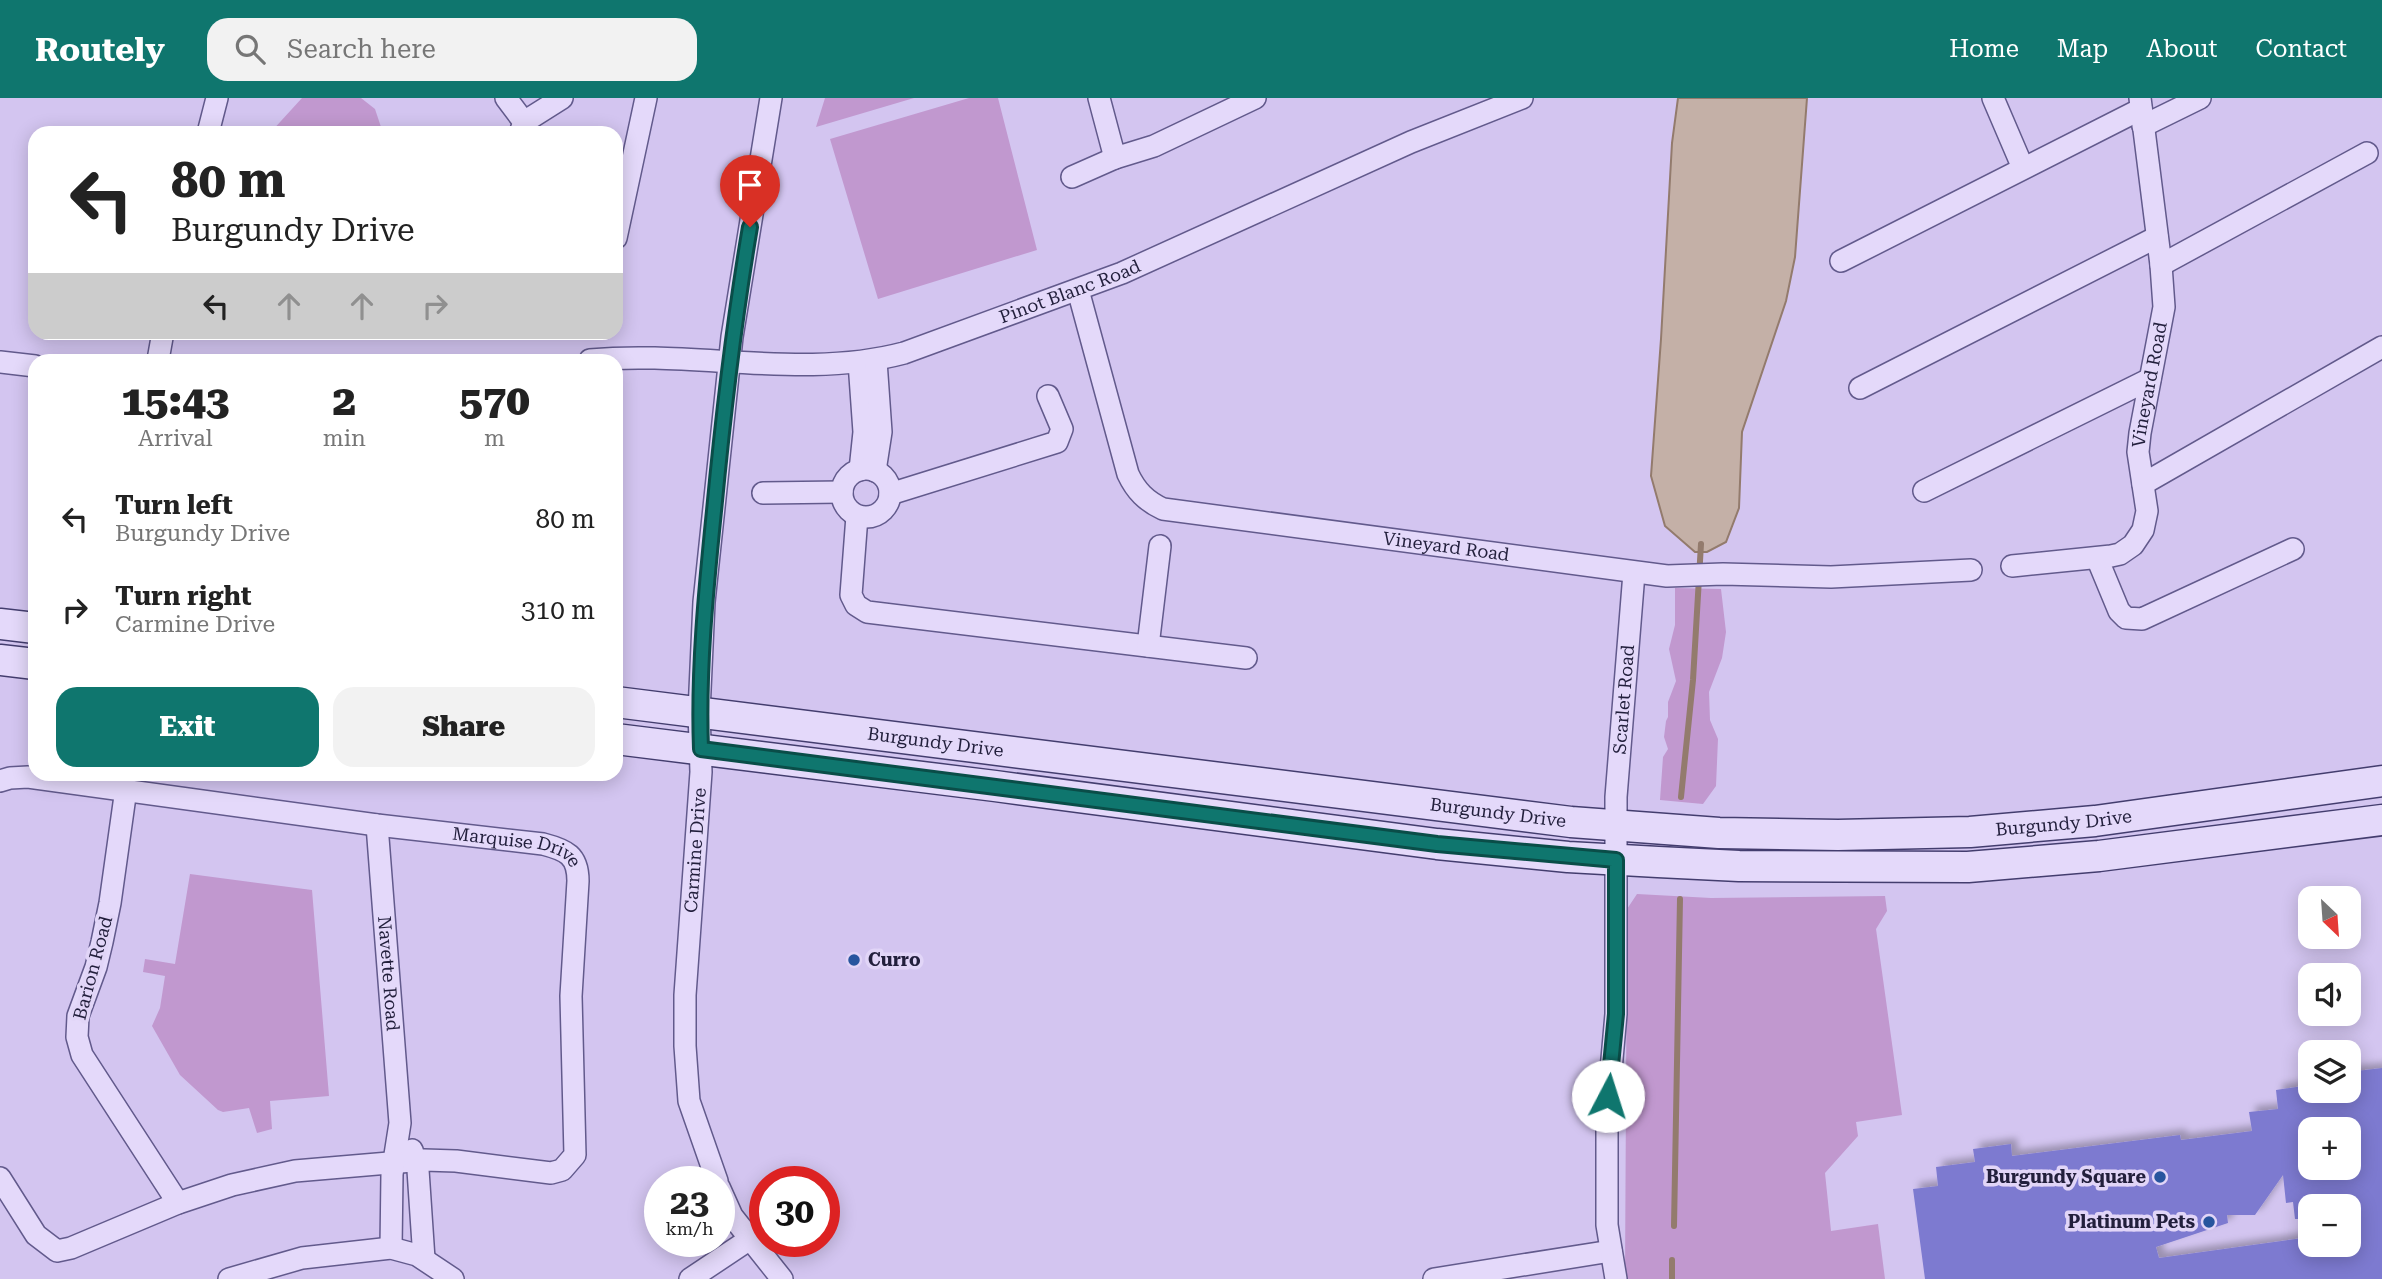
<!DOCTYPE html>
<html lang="en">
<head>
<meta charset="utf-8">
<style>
	:root { --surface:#fff; --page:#f2f2f2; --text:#222; --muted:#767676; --accent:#0f766e }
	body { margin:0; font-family:"Roboto Serif",serif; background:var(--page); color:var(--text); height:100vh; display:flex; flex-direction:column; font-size:26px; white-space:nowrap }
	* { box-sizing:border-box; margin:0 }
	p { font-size:23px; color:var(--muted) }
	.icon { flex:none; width:38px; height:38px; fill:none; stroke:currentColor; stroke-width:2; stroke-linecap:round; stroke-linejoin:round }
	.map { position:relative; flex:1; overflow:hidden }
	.side { position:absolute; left:28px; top:256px; width:595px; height:427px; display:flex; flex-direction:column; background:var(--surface); border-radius:21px; box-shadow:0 4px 18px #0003 }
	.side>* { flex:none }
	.top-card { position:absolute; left:28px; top:28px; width:595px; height:214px; border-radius:21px; box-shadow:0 4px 18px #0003; background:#fff; color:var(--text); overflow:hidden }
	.needle { width:46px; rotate:155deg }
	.tools { position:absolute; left:2298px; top:788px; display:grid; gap:14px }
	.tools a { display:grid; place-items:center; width:63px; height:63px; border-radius:14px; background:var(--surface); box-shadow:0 4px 18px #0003; font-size:35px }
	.speed { position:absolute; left:644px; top:1068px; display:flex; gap:14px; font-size:35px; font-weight:700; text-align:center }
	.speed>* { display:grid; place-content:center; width:91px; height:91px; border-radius:50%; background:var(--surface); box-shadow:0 4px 18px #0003; line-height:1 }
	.speed small { font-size:18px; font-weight:400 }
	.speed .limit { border:10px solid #d22; background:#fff; color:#111 }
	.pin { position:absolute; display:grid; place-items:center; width:60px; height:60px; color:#fff; margin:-72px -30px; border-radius:50% 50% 50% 0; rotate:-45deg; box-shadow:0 0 7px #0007 }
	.pin .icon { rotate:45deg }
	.me { position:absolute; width:77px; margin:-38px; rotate:5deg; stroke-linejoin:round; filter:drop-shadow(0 0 5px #0008) }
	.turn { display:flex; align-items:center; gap:24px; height:147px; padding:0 28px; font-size:32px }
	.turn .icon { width:91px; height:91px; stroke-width:2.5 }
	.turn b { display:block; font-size:49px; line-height:60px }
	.lanes { display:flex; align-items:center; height:66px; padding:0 28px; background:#0003; justify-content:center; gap:35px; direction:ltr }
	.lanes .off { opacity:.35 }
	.eta { display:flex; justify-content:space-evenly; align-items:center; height:119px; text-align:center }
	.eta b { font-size:42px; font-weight:800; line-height:49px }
	.action { display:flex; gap:14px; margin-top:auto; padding:14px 28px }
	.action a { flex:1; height:80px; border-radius:21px; background:var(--accent); color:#fff; font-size:28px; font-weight:800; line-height:80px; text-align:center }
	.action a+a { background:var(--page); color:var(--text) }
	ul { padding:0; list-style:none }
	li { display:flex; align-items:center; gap:21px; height:91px; padding:0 28px }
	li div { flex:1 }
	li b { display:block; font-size:26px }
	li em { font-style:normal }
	header { display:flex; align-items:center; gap:42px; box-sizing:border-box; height:98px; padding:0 35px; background:var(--accent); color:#fff }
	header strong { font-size:33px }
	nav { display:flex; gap:38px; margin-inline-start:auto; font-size:24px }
	.search { width:490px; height:63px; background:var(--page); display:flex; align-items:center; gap:18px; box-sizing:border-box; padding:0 24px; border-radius:21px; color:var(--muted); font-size:26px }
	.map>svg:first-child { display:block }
</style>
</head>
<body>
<header>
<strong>Routely</strong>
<div class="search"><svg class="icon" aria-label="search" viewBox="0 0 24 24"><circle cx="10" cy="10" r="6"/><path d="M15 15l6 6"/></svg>Search here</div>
<nav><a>Home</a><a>Map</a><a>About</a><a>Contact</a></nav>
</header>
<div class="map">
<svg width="2382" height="1181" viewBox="0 0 2382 1181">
	<defs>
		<filter id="shadow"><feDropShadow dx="6" dy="-6" stdDeviation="3.5" flood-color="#0004"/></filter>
	</defs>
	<rect width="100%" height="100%" fill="#d3c5f0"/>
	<!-- green -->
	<path fill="#c198cf" d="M302 0H361L375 11 383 35H270Z
		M825 0H914L816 29Z
		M969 0H998L1037 152 878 201 830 41Z
		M1675 490 1721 491 1726 534 1722 560 1709 594 1710 622 1718 641 1716 688 1703 706 1660 702 1663 659 1668 651 1664 639 1666 623 1668 619V604L1676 583 1669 551 1675 527Z
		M190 776 312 792 329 998 270 1003 272 1031 257 1035 249 1010 223 1014 218 1012 180 977 152 928 160 910 165 878 143 874 145 861 175 866Z
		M1637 796 1711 800 1885 798 1887 813 1876 831 1902 1017 1856 1024 1858 1038 1825 1075 1831 1133 1878 1126 1885 1181H1625L1627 811Z"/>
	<!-- water -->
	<path fill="#c4b0a7" stroke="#937b6d" stroke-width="2" d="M1678 0H1807L1795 159 1786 203 1742 334 1739 410 1726 444 1707 454H1695L1665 428 1651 378 1661 241 1672 45Z"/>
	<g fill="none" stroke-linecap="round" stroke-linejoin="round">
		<!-- stream -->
		<path stroke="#937b6d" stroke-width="6" d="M1681 699 1693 582 1701 446
			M1674 1128 1680 801
			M1672 1181V1162"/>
	</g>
	<!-- building -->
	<path fill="#7d7ad0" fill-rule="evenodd" filter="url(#shadow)" d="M2382 970V1181H1925L1913 1091 1938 1088 1936 1069 1975 1064 1973 1051 2011 1046 2012 1058 2180 1037 2181 1042 2252 1033 2249 1014 2278 1011 2276 992 2310 987V992H2348V974ZM2310 1031H2348V1069H2310ZM2283 1077 2286 1105 2293 1104 2295 1121H2310V1108H2348V1146H2310V1139L2159 1160 2156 1149 2228 1125 2227 1117H2255Z"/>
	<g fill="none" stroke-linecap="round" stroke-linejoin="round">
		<defs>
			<g id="minor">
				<path d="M506 0 524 24"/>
				<path d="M1099 0 1115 60 1154 48 1255 0"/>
				<path d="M1993 0 2023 70"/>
				<path d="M2143 28 2200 0"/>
				<path d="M208 35 217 0"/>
				<path d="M520 35 524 24 562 0"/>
				<path d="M1072 79 1115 60"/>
				<path d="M616 140 646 0"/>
				<path d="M1841 163 2141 11"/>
				<path d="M2161 167 2367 55"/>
				<path id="s1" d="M1078 192 1128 376C1136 393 1146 403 1163 411L1667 478 1723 476 1831 479 1971 472"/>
				<path d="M158 262 163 234"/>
				<path id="s2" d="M590 262C694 252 802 282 904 255L1122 175 1411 44 1522 0"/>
				<path d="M0 264 35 268"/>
				<path d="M859 264 864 334 860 372"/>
				<path d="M1860 290 2157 139"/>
				<circle cx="866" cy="395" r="24"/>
				<path d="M875 373 881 334 876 263"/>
				<path d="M2143 386 2382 249"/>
				<path d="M1924 393 2150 281"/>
				<path d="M763 395 842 394"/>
				<path d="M890 396 1057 344 1062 331 1048 298"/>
				<path d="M857 418 851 497 856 507 867 514 1246 560"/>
				<path d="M2097 460 2119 513 2126 520 2142 521 2293 451"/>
				<path id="s3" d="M2012 468 2111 458 2120 456 2133 447 2143 432 2147 413 2138 354 2140 335 2164 209 2161 167 2140 0"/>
				<path d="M1148 548 1160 448"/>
				<path id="s4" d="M0 683 10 680 28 679 377 727 543 746C566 752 578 757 578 783L571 898 575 1057 562 1072 551 1075 456 1063 424 1062 295 1073 232 1087 178 1105 71 1150 57 1153 36 1137 0 1080"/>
				<path d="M126 691 110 805 102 844 96 869 78 918 77 939 82 957 178 1105"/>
				<path id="s5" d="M377 727 400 1025 392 1076 391 1150"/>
				<path d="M412 1052 418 1072 424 1161"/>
				<path id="s6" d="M717 1083 689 1003 685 948V897L701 674 699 614 704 504 732 239 771 0"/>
				<path d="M719 1089 732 1118 782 1181"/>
				<path d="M229 1181 302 1160 391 1150 417 1157 453 1181"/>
				<path d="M690 1181 750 1141"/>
				<path d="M1434 1181 1611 1153"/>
				<path id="s7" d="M1616 1181 1607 1127V1017L1616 916V699L1634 475"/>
			</g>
			<g id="secondary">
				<path d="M0 526 35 530"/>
				<path d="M0 562 35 566"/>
				<path id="s8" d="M616 604 1571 724 1719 735 1838 737 1970 734 2095 723 2382 683"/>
				<path d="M616 641 995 688 1437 746 1568 759 1658 764 1739 768 1968 769 2099 758 2382 722"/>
			</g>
		</defs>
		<!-- minor casing -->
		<use href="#minor" stroke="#625a8c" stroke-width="24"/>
		<!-- secondary casing -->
		<use href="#secondary" stroke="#433d6e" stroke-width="33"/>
		<!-- minor -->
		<use href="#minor" stroke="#e4d9fa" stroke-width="21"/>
		<!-- secondary -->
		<use href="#secondary" stroke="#e4d9fa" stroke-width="30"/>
	</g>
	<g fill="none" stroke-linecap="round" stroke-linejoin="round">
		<defs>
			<path id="route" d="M750 129C734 223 723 318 714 413 706 492 698 572 701 651L1437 746 1616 762V916L1608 998"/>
		</defs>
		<!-- route casing -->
		<use href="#route" stroke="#0a4d48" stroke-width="18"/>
		<!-- route -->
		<use href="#route" stroke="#0f766e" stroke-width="12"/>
	</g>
	<!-- markers -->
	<g fill="#27559e" stroke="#e1d5f7" stroke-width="2.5">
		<circle cx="854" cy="862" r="7"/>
		<circle cx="2160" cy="1079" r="7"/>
		<circle cx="2209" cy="1124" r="7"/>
	</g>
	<g text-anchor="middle" stroke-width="7" stroke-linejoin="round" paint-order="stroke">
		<!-- street labels -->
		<g font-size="18" fill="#221f3c" stroke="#e1d5f7">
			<text dy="6" stroke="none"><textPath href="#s2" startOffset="492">Pinot Blanc Road</textPath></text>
			<text dy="6" stroke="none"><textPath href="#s3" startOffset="290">Vineyard Road</textPath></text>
			<text dy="6" stroke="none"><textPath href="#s1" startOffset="527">Vineyard Road</textPath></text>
			<text dy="6" stroke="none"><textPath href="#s7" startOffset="581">Scarlet Road</textPath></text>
			<text dy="6" stroke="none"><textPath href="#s8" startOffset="322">Burgundy Drive</textPath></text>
			<text dy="6" stroke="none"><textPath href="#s8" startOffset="889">Burgundy Drive</textPath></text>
			<text dy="6" stroke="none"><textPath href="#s8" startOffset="1456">Burgundy Drive</textPath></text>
			<text dy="6" stroke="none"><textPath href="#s6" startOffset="336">Carmine Drive</textPath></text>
			<text dy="6" stroke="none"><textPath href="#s4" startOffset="523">Marquise Drive</textPath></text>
			<text transform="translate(93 870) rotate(-75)" y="6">Barion Road</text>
			<text dy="6" stroke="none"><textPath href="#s5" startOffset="149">Navette Road</textPath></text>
		</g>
		<!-- poi labels -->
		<g font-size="18" font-weight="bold" fill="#221f3c" stroke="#e1d5f7" text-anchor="end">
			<text x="868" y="868" text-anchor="start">Curro</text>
			<text x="2146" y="1085">Burgundy Square</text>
			<text x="2195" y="1130">Platinum Pets</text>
		</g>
	</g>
</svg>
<div class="tools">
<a><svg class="needle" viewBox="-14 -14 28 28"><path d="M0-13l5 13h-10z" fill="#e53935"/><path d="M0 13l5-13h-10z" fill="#767676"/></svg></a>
<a><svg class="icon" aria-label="sound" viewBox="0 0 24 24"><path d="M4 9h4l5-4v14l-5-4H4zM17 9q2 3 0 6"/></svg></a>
<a><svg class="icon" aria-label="layers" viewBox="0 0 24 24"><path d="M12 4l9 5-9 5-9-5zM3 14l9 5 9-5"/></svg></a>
<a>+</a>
<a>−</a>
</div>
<div class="speed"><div>23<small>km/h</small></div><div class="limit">30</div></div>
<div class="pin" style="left:750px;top:129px;background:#d93025"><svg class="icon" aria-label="arrive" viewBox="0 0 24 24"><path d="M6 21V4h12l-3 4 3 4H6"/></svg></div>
<svg class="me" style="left:1608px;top:998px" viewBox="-20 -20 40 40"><circle r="19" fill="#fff"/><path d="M0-13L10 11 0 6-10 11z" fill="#0f766e"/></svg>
<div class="top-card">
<div class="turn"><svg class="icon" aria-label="left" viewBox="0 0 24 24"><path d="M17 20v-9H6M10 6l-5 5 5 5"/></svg><div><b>80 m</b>Burgundy Drive</div></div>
<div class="lanes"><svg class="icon" aria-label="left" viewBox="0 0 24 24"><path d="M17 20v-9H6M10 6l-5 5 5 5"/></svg><svg class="icon off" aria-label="ahead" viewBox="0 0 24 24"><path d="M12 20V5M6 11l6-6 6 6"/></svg><svg class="icon off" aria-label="ahead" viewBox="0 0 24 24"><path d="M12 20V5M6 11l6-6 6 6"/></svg><svg class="icon off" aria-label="right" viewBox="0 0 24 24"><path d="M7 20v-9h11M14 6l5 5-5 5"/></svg></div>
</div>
<section class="side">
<div class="eta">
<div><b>15:43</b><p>Arrival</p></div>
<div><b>2</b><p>min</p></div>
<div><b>570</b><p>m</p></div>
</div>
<ul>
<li><svg class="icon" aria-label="left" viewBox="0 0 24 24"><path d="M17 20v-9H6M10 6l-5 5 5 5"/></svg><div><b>Turn left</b><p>Burgundy Drive</p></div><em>80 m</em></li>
<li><svg class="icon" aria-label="right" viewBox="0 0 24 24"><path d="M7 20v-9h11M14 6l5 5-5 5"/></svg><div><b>Turn right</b><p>Carmine Drive</p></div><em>310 m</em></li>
</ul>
<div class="action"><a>Exit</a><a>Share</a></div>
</section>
</div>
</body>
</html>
